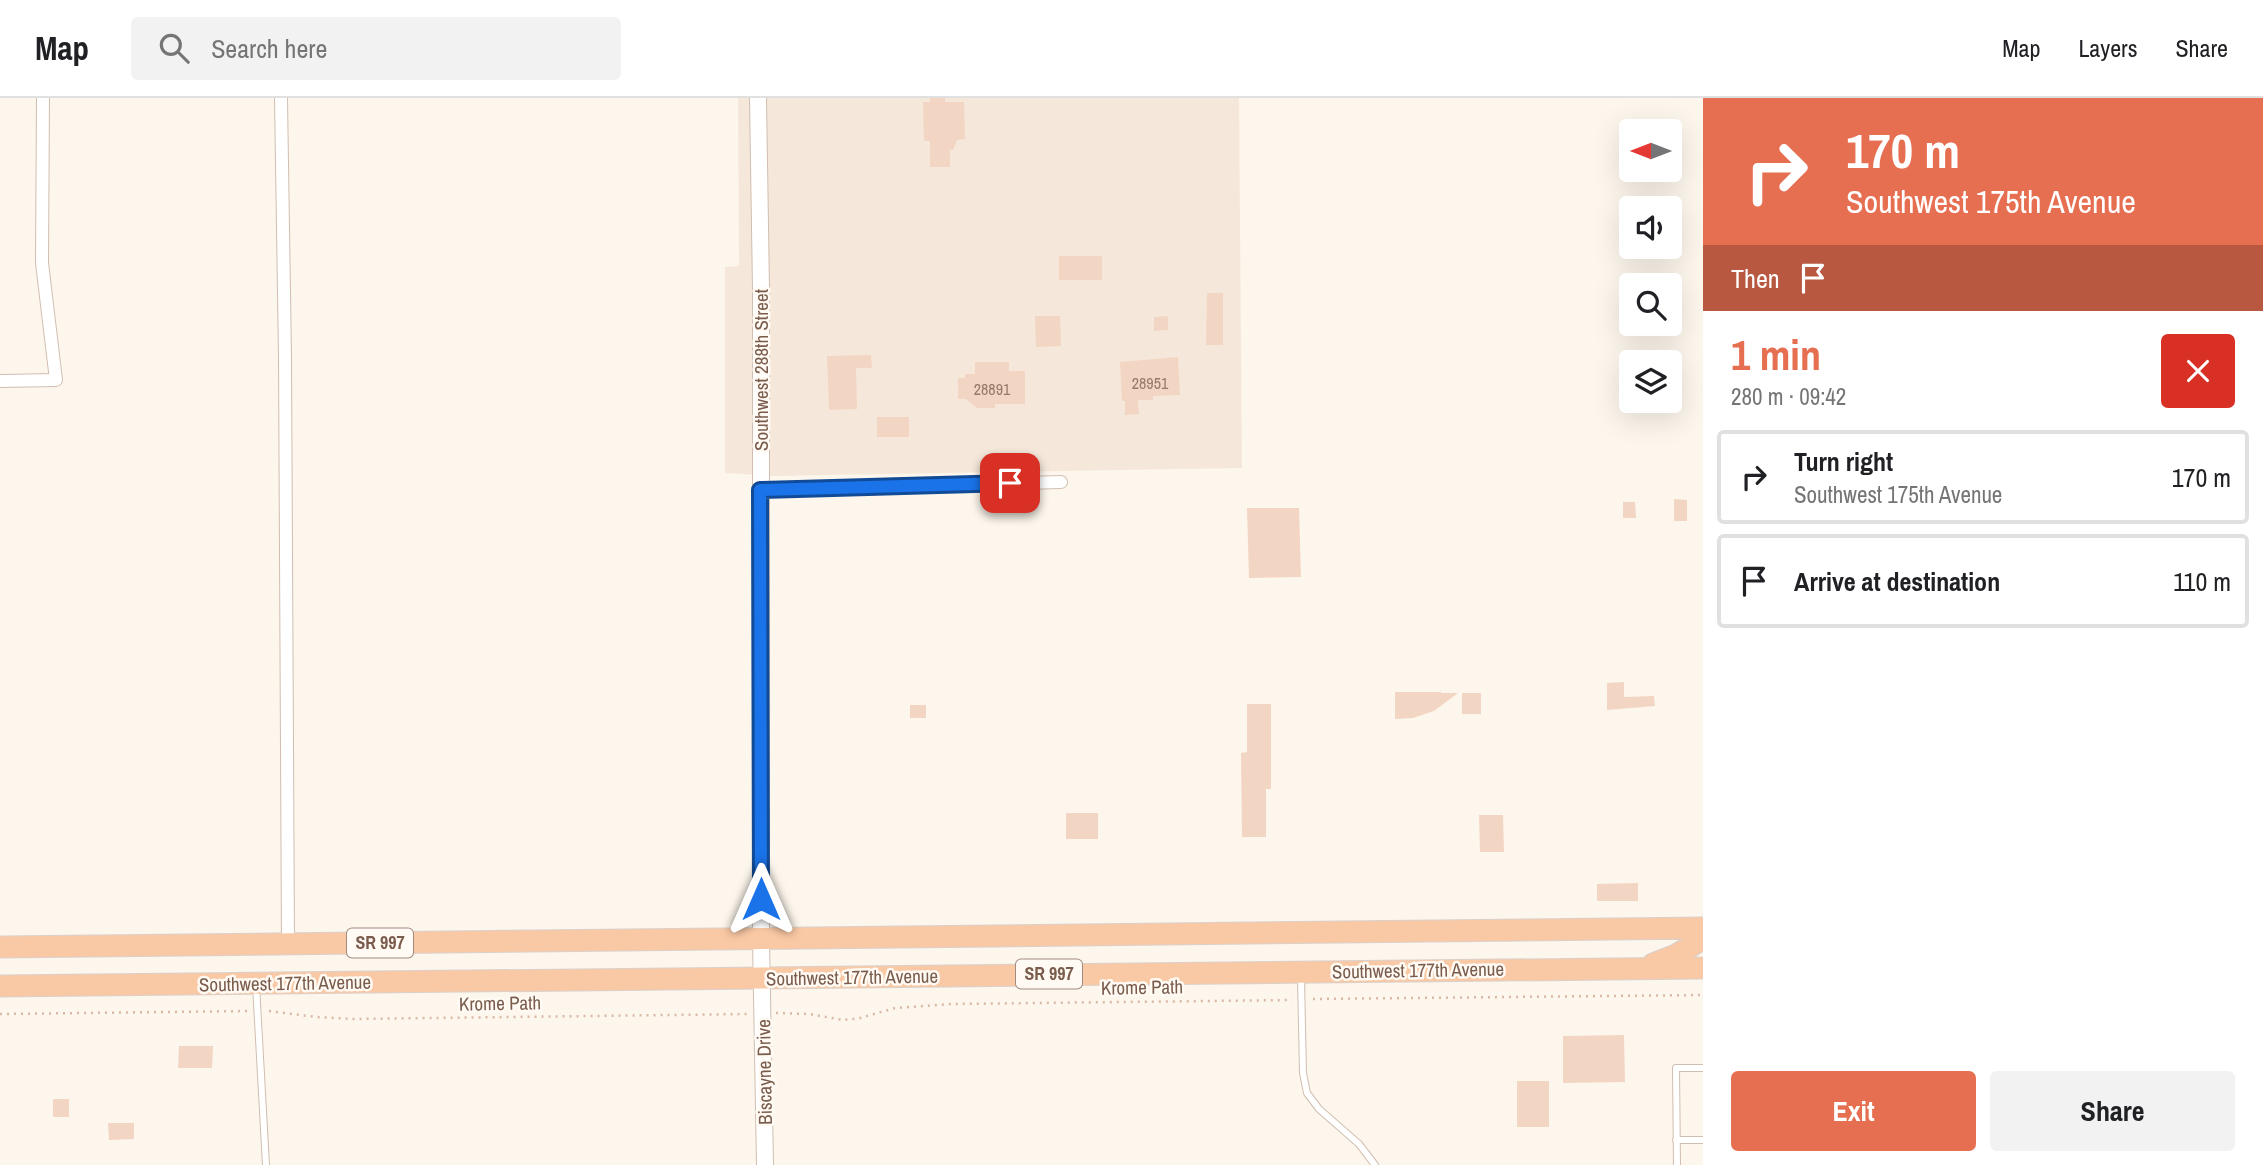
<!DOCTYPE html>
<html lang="en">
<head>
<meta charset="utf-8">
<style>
	:root { --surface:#fff; --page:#f2f2f2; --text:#202124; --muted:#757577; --line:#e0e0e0; --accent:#e76f51 }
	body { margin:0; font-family:"Archivo Narrow",sans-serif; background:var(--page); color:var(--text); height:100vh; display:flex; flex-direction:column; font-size:26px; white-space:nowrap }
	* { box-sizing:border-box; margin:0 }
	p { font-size:23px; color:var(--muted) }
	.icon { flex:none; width:38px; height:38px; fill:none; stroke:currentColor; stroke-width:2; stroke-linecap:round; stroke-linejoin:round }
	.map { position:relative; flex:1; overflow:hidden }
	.drawer { display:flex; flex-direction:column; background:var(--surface); width:560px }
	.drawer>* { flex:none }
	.banner { background:#e76f51; color:#fff; overflow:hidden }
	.needle { width:46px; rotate:270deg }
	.tools { position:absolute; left:1619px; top:21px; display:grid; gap:14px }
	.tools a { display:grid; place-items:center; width:63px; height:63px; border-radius:7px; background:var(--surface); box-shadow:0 7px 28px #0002; font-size:35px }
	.pin { position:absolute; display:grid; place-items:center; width:60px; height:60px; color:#fff; margin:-30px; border-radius:14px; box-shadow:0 4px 10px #0006 }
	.me { position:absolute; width:77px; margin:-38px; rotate:0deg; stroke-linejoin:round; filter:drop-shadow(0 0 5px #0008) }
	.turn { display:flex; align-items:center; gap:24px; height:147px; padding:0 28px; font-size:32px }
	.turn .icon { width:91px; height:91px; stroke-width:2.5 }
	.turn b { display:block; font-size:49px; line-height:60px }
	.then { display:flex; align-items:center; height:66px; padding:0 28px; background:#0003; gap:14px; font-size:26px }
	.round { display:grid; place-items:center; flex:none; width:74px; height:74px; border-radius:7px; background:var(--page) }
	.summary { display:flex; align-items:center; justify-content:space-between; height:119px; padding:0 28px }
	h1 { font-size:42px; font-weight:700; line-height:52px; color:var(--accent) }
	.cta { display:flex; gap:14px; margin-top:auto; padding:14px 28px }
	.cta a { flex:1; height:80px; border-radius:7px; background:var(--accent); color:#fff; font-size:28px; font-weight:700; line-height:80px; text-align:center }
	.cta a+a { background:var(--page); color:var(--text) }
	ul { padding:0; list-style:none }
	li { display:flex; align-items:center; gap:21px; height:94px; margin:0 14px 10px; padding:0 14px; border:4px solid var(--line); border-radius:7px }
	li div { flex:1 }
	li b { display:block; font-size:26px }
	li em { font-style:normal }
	header { display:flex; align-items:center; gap:42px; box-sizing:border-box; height:98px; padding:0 35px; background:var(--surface); border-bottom:2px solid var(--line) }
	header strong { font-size:33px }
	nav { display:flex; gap:38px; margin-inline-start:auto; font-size:24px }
	.search { width:490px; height:63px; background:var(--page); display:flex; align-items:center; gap:18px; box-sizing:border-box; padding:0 24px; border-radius:7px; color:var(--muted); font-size:26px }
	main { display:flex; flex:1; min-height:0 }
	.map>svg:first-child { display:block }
</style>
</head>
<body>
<header>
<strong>Map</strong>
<div class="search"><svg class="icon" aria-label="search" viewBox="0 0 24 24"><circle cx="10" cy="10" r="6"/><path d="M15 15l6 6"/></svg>Search here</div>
<nav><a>Map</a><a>Layers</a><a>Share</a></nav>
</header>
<main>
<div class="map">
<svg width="1703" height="1067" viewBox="0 0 1703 1067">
	<rect width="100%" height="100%" fill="#fdf6ec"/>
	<!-- residential -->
	<path fill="#f5e8da" d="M738 0H1239L1242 370 773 378 725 375V169L739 168Z"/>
	<!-- building -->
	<path fill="#f3d5c3" d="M930 0H945V4H964L965 41 957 42 953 52H950V69H930V43H924L923 4H930Z
		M1059 158H1102V182H1059Z
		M1207 195H1223V247H1206Z
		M1035 218H1060L1061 248 1036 249Z
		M1168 218V232L1154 233V219Z
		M871 257 872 270H856L857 311 829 312 827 258Z
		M1178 259 1180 297 1153 298V302H1138L1139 316 1125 317V303H1122L1120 264Z
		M975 264H1009V273H1025V306H995V310H977L966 301H958V280H965V276H975Z
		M877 319H909V339H877Z
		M1674 401 1687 402V423H1674Z
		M1623 404H1635L1636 420H1623Z
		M1247 410H1299L1301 479 1249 480Z
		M1624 584V599L1654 598 1655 608 1607 612V585Z
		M1395 594H1441V595H1458L1434 613 1413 620 1395 621Z
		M1462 595H1481V616H1462Z
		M1247 606H1271V691H1266V739H1242L1241 655 1247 654Z
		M910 607H926V620H910Z
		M1066 715H1098V741H1066Z
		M1479 717H1503L1504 754H1480Z
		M1638 785V803H1597V786Z
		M1624 937 1625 984 1563 985V938Z
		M179 948H213L212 970H178Z
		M1517 983H1549V1029H1517Z
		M53 1001H69V1019H53Z
		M108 1025H134V1041L109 1042Z"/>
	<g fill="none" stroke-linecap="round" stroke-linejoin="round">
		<defs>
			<path id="service" d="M1301 879 1303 975 1307 995 1319 1011 1359 1046 1375 1067
				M256 887 266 1067
				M1676 1042H1703
				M1677 1067 1676 970H1703"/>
			<path id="minor" d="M281 0 285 260 288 846
				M0 283 56 282 42 165 43 0
				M760 392 1061 384"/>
			<path id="tertiary" d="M758 0 761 191V841L765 1067"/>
			<path id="trunk" d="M0 849 1703 830
				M1653 866 1676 857 1703 841
				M0 888 1703 870"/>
		</defs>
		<!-- service casing -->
		<use href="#service" stroke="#d1beb0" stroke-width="8"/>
		<!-- minor casing -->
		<use href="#minor" stroke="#d1beb0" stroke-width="14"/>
		<!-- tertiary casing -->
		<use href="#tertiary" stroke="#d1beb0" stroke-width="18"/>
		<!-- trunk casing -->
		<use href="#trunk" stroke="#dad1cd" stroke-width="23"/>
		<!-- path -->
		<path stroke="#d9b8a5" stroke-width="2.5" stroke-dasharray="2 5" stroke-linecap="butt" d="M1313 901 1703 897
			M269 913 316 919 353 921 749 916
			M776 915 809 916 843 922 860 920 895 910 952 906 1292 902
			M0 916 249 913"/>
		<!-- service -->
		<use href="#service" stroke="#fff" stroke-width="6"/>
		<!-- minor -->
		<use href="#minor" stroke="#fff" stroke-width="12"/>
		<!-- tertiary -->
		<use href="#tertiary" stroke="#fff" stroke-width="16"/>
		<!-- trunk -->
		<use href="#trunk" stroke="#f9c8a4" stroke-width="21"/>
	</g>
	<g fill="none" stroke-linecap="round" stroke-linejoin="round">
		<defs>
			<path id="route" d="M761 801 760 392 1010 385"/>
		</defs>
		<!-- route casing -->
		<use href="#route" stroke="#114b97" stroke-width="18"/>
		<!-- route -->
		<use href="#route" stroke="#1a73e8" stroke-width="12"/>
	</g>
	<g text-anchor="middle" stroke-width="5" stroke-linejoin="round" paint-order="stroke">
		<!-- number labels -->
		<g font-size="16" fill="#987a6a">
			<text x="1150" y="291">28951</text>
			<text x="992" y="297">28891</text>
		</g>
		<!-- shield labels -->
		<g fill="#fffaf3" stroke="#a28b7f" stroke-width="2">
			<rect x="347" y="830.5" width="66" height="29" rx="5"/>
			<rect x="1016" y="861.5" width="66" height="29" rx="5"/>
		</g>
		<g font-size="18" font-weight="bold" fill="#7a5c4d">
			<text x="380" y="851">SR 997</text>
			<text x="1049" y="882">SR 997</text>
		</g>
		<!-- street labels -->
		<g font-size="19" fill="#7a5c4d" stroke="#fffaf3">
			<text transform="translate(761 272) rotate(-90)" y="7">Southwest 288th Street</text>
			<text transform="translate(1418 872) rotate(-1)" y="7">Southwest 177th Avenue</text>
			<text transform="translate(852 879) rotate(-1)" y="7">Southwest 177th Avenue</text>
			<text transform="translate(285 885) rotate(-1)" y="7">Southwest 177th Avenue</text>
			<text transform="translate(1142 889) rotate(-1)" y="7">Krome Path</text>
			<text transform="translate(500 905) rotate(-1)" y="7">Krome Path</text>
			<text transform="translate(764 974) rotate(-91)" y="7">Biscayne Drive</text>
		</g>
	</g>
</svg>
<div class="tools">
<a><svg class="needle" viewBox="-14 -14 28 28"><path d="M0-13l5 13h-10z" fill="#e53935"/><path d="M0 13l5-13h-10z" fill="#757577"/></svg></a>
<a><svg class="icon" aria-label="sound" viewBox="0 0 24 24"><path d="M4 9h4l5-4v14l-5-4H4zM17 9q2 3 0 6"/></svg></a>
<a><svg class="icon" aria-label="search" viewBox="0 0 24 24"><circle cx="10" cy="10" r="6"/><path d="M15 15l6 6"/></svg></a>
<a><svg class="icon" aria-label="layers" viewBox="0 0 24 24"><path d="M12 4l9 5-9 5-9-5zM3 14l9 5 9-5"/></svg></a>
</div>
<div class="pin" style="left:1010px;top:385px;background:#d93025"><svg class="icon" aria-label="arrive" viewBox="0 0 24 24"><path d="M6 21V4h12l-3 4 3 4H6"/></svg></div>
<svg class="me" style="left:761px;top:801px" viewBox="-20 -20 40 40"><path d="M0-17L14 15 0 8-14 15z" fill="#1a73e8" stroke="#fff" stroke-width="4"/></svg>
</div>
<section class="drawer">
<div class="banner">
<div class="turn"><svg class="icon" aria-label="right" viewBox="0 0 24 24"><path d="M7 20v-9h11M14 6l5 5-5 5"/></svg><div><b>170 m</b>Southwest 175th Avenue</div></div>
<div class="then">Then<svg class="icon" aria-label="arrive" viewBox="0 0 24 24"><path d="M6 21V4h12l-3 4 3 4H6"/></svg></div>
</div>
<div class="summary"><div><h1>1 min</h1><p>280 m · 09:42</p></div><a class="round" style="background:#d93025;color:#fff"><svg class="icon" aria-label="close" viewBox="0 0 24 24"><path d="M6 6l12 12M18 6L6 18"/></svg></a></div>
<ul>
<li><svg class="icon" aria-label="right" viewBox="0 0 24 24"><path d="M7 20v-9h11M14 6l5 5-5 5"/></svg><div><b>Turn right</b><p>Southwest 175th Avenue</p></div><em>170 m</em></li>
<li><svg class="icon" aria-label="arrive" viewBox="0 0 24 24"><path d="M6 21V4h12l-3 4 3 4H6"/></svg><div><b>Arrive at destination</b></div><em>110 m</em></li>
</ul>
<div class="cta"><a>Exit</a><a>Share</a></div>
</section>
</main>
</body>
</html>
